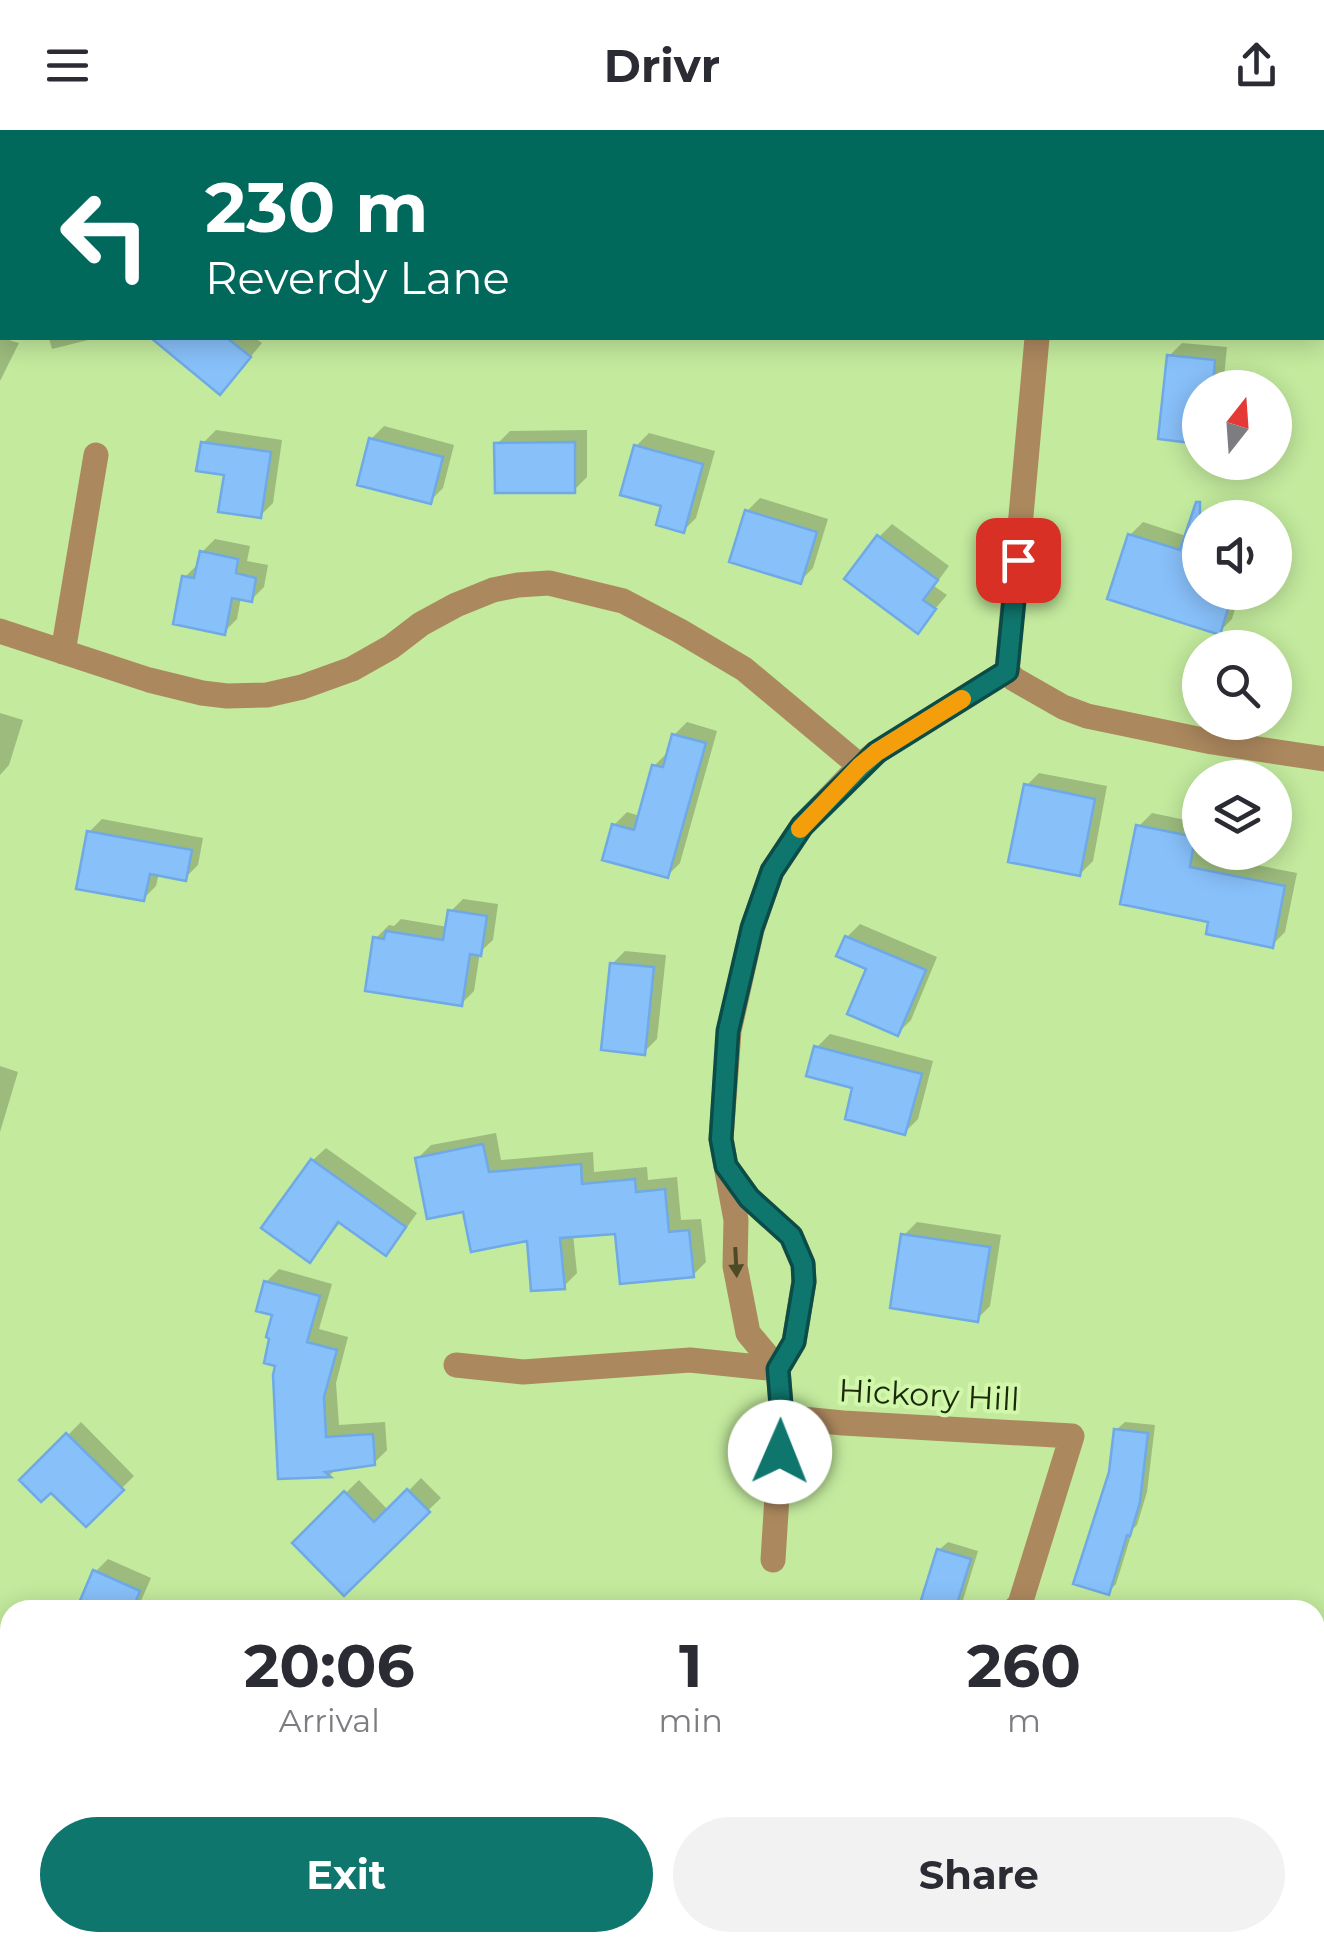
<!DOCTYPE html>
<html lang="en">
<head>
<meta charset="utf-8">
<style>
	:root { --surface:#fff; --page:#f2f2f3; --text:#2b2b33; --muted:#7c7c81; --accent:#0f766e }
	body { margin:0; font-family:Montserrat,sans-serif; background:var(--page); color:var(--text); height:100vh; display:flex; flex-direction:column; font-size:38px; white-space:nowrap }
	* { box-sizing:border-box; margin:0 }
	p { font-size:32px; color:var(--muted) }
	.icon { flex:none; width:55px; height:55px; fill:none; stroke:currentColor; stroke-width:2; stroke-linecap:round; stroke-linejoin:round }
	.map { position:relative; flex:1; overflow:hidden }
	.side { position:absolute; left:0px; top:1470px; width:1325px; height:352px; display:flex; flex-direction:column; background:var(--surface); border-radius:30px 30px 0 0; box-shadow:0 5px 25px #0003 }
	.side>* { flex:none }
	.guide { position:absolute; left:0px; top:0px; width:1325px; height:210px; box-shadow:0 5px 25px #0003; background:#00695c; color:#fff; overflow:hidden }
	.needle { width:65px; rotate:17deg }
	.buttons { position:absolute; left:1182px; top:240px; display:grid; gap:20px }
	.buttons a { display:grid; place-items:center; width:110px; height:110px; border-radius:50%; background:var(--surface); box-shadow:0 5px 25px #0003; font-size:50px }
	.pin { position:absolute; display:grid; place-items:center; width:85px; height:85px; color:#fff; margin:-42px; border-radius:20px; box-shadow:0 5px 15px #0006 }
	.me { position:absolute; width:110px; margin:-55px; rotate:1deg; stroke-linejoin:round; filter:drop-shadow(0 0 8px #0008) }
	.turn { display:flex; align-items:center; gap:35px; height:210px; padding:0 40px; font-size:45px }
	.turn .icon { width:130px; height:130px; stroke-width:2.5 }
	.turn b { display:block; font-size:70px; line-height:85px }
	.eta { display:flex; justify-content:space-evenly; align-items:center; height:170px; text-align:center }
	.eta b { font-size:60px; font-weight:700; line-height:70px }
	.primary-button { display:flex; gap:20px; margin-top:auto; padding:20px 40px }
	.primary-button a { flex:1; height:115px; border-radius:60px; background:var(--accent); color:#fff; font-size:40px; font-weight:700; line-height:115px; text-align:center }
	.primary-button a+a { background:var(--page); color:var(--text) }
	header { display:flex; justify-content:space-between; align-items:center; height:130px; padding:0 40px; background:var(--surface); font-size:45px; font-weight:700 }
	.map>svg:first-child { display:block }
</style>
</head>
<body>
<header><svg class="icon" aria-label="menu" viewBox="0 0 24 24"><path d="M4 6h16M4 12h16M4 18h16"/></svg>Drivr<svg class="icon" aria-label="share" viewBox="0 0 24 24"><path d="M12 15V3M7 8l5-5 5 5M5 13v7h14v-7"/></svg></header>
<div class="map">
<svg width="1324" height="1821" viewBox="0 0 1324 1821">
	<rect width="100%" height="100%" fill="#c3ea9d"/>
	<!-- shadow -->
	<path fill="#0003" d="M883 0H938V2H883Z
		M0 204 2 208 19 213 0 251Z
		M49 208H96L52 219Z
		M168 208H255L262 213 233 248 163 214Z
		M1182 213 1227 217 1223 258H1200V311L1169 226Z
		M384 296 454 315 443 358 430 371 371 309Z
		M216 300 282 310 273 373 260 386 203 313Z
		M587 300V347L574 360 497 314 510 301Z
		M649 303 715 321 696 388 683 401 664 374 636 316Z
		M760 368 828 389 813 438 800 451 747 381Z
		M1143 392 1186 406 1200 392V462H1240L1232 489 1219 502 1130 405Z
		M892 394 949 436 934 456 947 465 917 500 879 407Z
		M215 409 250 416 247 431 268 435 264 457 251 470 241 467 237 489 224 502 185 447 198 434 202 422Z
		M0 583 23 590 9 635 0 645Z
		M687 592 717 601 680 733 667 746 614 695 627 682 640 686 654 636 667 623 674 605Z
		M1039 643 1107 656 1093 731 1080 744 1026 656Z
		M1152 683 1200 693 1201 724 1297 743 1285 802 1272 815 1211 790 1139 696Z
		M102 689 203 708 198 735 185 748 159 743 156 756 143 769 89 702Z
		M463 769 498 774 493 810 480 822 474 861 461 874 376 808 389 795 394 796 401 789 448 797 450 782Z
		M860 794 937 827 911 890 898 903 869 837 847 807Z
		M625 821 666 825 657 909 644 922 612 834Z
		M830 904 933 931 918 989 905 1002 817 917Z
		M0 936 18 942 0 1002Z
		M496 1003 501 1030 593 1022 594 1042 647 1037 648 1050 677 1047 681 1090 701 1089 706 1132 693 1145 617 1101 573 1104 577 1143 564 1156 529 1108 465 1079 418 1028 431 1015Z
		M326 1018 417 1083 398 1110 385 1123 341 1091 322 1117 309 1129 265 1097 313 1030Z
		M917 1092 1001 1105 990 1176 977 1189 904 1105Z
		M279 1139 332 1154 319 1199 348 1207 336 1253 339 1295 385 1292 387 1320 374 1333 337 1338 330 1345 280 1346 275 1183 266 1152Z
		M81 1292 134 1346 86 1394 51 1359 23 1350Z
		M1125 1292 1155 1295 1147 1362 1137 1395 1133 1399 1116 1454 1108 1462 1112 1342 1116 1300Z
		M421 1348 441 1368 344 1462 295 1413 359 1350 389 1381Z
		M948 1412 978 1421 960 1480H921L939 1420Z
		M108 1429 151 1448 137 1480H78L95 1442Z
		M10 1543V1608L0 1611V1545Z
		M37 1812H117L116 1821H36Z
		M526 1812H584L578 1821H519Z"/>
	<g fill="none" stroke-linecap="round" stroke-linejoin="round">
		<!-- stream -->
		<path stroke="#856e93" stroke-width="9" d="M109 2 110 0
			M0 148 2 147"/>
	</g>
	<!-- building -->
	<path fill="#88c0fa" stroke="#6faae6" stroke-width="2.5" d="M151 208H227L251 227 220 265Z
		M1167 225 1215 230 1213 258H1200V314L1158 309Z
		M369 308 443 327 431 374 357 355Z
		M201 312 271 322 261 388 218 382 224 345 196 341Z
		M575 312V363H495L494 313Z
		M634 315 703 334 684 403 656 395 661 376 620 365Z
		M1196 372H1200V462H1233L1220 505 1107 469 1128 404 1180 420Z
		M745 380 817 402 801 454 729 432Z
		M877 405 938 450 923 470 936 479 918 504 844 449Z
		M200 421 238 429 236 443 256 448 252 472 232 468 225 505 173 494 182 446 194 448Z
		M672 604 706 613 668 748 602 730 612 694 634 700 652 635 663 637Z
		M1024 654 1095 669 1080 746 1008 732Z
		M1136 695 1195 707 1190 737 1285 756 1273 818 1206 804 1208 792 1120 774Z
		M87 701 192 720 186 751 150 744 144 771 76 759Z
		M448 780 487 786 481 826 470 824 462 876 365 861 373 807 384 809 386 801 443 810Z
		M845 806 926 840 898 906 847 884 866 839 836 826Z
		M610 833 654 837 645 925 601 920Z
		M814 916 922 944 905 1005 845 989 852 958 806 946Z
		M483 1014 489 1042 581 1034 582 1054 635 1049 636 1062 665 1059 669 1102 689 1100 694 1147 620 1154 615 1104 560 1108 565 1159 531 1161 527 1111 471 1122 463 1082 427 1089 415 1028Z
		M311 1029 406 1097 386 1126 338 1092 310 1133 261 1098Z
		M901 1104 990 1117 978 1192 890 1178Z
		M264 1151 320 1166 307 1212 337 1220 324 1267 326 1307 373 1304 375 1335 325 1342 331 1347 278 1349 273 1245 275 1236 264 1233 269 1209 266 1207 272 1185 256 1181Z
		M1114 1299 1148 1303 1140 1372 1130 1406 1127 1405 1109 1465 1073 1454 1109 1342Z
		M66 1303 124 1360 86 1397 51 1363 41 1372 19 1350Z
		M407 1359 430 1382 344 1466 292 1413 344 1361 374 1392Z
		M937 1419 971 1429 955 1480H918Z
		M93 1440 140 1461 132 1480H76Z"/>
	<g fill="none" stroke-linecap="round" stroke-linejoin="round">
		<!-- minor -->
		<path stroke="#ac885e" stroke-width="25" d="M1059 2V0
			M0 501 149 550 202 563 227 566 267 565 302 557 352 539 391 517 421 494 456 475 493 460 518 455 549 453 623 471 680 501 744 539 860 636
			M63 522 96 325
			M1007 541 1014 549 1063 577 1087 586 1212 612 1324 629
			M726 1036 749 1068 791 1106 803 1134 804 1151 794 1212 778 1239 748 1203 735 1136 736 1090 721 1009 729 901 752 799 772 741 802 696 860 636 877 622 1007 541 1037 208
			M456 1235 523 1242 690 1230 778 1239 782 1287 773 1430
			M782 1287 843 1293 1072 1306 1020 1474 1014 1480
			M327 1821 338 1812"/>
	</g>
	<!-- one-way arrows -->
	<defs><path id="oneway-solid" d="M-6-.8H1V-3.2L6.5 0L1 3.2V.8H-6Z" transform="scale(2.5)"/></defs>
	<use fill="#4e4a27" href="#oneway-solid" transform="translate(736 1132) rotate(87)"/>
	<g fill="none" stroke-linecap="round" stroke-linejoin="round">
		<defs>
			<path id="route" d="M780 1322 782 1287 778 1239 794 1212 804 1152 803 1134 791 1106 749 1068 726 1036 721 1009 728 901 752 798 772 741 802 696 877 622 1007 541 1018 430"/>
		</defs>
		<!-- route casing -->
		<use href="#route" stroke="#0a4d48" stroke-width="25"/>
		<!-- route -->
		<use href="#route" stroke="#0f766e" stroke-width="18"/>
		<!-- slow -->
		<path stroke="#f59e0b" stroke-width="18" d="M800 699 860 636 877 622 962 569"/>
	</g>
	<g text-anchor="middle" stroke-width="8" stroke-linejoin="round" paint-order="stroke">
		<!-- street labels -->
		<g font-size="32" fill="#1b290a" stroke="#d0f7aa">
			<text transform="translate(929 1265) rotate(3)" y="11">Hickory Hill</text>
		</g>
	</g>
</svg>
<div class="buttons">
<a><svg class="needle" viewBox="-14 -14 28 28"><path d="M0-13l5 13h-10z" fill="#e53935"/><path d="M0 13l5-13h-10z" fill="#7c7c81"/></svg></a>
<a><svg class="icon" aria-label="sound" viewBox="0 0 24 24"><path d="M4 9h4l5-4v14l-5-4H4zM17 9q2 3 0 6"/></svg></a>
<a><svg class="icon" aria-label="search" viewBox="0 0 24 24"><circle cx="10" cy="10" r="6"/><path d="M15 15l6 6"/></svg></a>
<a><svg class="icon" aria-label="layers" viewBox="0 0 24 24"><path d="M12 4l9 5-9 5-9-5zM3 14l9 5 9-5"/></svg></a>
</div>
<div class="pin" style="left:1018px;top:430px;background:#d93025"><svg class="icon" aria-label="arrive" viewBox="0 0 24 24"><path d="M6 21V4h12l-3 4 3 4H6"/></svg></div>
<svg class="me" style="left:780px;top:1322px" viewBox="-20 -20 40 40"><circle r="19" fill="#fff"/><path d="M0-13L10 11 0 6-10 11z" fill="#0f766e"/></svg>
<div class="guide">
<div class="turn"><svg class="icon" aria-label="left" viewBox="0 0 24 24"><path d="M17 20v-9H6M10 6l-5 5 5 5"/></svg><div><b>230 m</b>Reverdy Lane</div></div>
</div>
<section class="side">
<div class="eta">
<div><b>20:06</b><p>Arrival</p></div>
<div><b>1</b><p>min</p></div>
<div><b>260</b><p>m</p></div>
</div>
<div class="primary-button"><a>Exit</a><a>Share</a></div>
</section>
</div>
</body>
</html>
